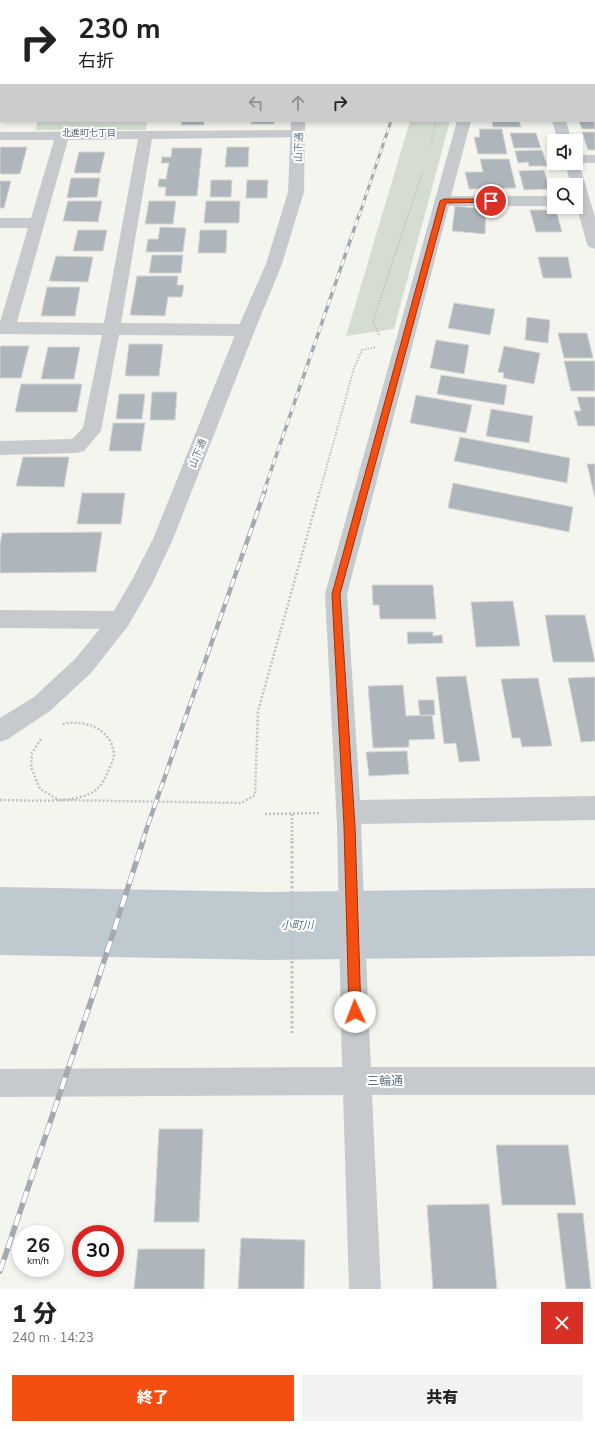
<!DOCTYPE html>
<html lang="ja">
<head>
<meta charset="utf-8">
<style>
	:root { --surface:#fff; --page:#f2f2f2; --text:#222; --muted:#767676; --accent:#f44e11 }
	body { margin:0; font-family:"Nunito Sans","Noto Sans JP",sans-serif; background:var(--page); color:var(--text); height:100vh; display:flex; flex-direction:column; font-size:15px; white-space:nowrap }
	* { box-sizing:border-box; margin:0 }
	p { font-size:13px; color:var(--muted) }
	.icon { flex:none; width:22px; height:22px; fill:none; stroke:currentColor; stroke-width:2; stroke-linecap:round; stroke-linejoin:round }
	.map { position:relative; height:1289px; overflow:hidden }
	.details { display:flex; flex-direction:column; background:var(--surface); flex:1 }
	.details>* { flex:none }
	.hud { position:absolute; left:0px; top:0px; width:595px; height:122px; box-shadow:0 2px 6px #0003; background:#fff; color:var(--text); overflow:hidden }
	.controls { position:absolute; left:547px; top:134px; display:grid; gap:8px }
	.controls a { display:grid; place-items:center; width:36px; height:36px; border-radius:0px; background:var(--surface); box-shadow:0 2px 6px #0003; font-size:20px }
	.speed { position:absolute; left:12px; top:1225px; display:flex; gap:8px; font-size:20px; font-weight:700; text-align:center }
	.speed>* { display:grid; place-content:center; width:52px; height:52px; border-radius:50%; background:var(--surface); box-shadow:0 2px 6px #0003; line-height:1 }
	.speed small { font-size:10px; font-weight:400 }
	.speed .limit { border:6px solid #d22; background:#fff; color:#111 }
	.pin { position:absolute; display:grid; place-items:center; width:34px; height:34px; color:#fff; margin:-17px; border:2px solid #fff; border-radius:50%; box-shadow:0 1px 4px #0007 }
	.me { position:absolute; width:44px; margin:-22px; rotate:358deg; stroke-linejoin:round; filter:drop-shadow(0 0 3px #0008) }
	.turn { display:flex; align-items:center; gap:14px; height:84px; padding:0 12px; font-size:18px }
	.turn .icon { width:52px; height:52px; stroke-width:2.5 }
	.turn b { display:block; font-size:28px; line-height:34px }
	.lanes { display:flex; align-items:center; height:38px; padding:0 12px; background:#0003; justify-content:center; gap:20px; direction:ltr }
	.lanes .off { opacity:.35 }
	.round { display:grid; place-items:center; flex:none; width:42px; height:42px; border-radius:0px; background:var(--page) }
	.headline { display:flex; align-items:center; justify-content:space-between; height:68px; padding:0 12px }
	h1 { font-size:24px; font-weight:800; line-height:30px }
	.action { display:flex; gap:8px; margin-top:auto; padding:8px 12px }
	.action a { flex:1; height:46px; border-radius:0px; background:var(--accent); color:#fff; font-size:16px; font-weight:800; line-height:46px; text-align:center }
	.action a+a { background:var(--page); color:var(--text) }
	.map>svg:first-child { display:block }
</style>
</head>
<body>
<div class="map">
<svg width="595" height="1289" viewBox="0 0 595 1289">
	<rect width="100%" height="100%" fill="#f5f5f0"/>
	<!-- green -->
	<path fill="#d5ddd1" d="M38 121H147L146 130H35Z
		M410 121H450L394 329 346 336Z"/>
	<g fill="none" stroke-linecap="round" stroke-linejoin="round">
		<!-- river -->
		<path fill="#bfcad0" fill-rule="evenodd" d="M0 887 266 892 595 888V956L266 960 0 955Z"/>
	</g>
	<!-- building -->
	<path fill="#aeb6bb" stroke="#d6d6d3" d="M594 112 595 129H582L579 121H594Z
		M182 121H204V125H181Z
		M251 121H274V124H251Z
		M492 121H519L521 127H493Z
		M479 129H502L507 154H478L474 137H480Z
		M582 132H595V150H588Z
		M510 133H536L541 148H514Z
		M0 147H27L20 174H0Z
		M227 147H249L248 167H225Z
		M172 148H202L197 196H165L166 187H158L159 179H166L169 163H161L162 157H171Z
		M542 150 547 166H529L528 162 518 163 515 151Z
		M79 152H105L100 173H74Z
		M480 159H509L516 188 469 189 465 172H483Z
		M544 170 550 189 524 190 519 171Z
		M71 178H100L97 197 67 198Z
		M211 180H232L231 197H210Z
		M247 180H268L267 198H246Z
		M0 181H11L4 208H0Z
		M68 201H102L98 222 63 221Z
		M149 201H176L173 224H145Z
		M206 201H240L239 223H204Z
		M455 206 486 209 485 234 452 231Z
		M530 210H556L562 232H536Z
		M160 227 186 228 183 252H146L148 239H158Z
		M78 230H107L103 251H73Z
		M200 230H227L226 253H198Z
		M152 255H183L181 273H149Z
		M56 256 93 257 88 282 49 281Z
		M538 257H568L572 278H543Z
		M137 276H178L177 285H184L182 297H168L165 316 130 315Z
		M47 287H80L75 316H41Z
		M454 303 495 309 490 335 448 328Z
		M527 317 550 320 548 343 525 340Z
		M558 333H587L593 358H564Z
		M436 340 469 345 464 374 430 368Z
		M129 344H163L159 376H125Z
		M0 346H29L21 378H0Z
		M504 346 540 353 534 384 503 378 504 373 498 372Z
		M48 347H80L74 379H41Z
		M564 361H595V391H571Z
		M441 375 507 385 504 405 437 394Z
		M21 384H82L77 412H15Z
		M152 392H177L175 420H150Z
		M119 394H145L142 419H116Z
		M416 395 472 405 466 433 410 423Z
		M577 397H595V426H578L574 411H581Z
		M491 409 533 416 529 443 486 436Z
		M113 423H145L141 451H109Z
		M460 437 570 458 567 483 454 461Z
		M23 457H69L64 487 16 486Z
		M587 464H595V498Z
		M453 483 573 507 569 532 448 508Z
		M82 493H125L121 524H77Z
		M102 532 96 572 0 573V544L2 533Z
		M372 585H433L436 619H380L379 605H373Z
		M513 601 520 646 476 647 471 602Z
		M545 615H585L595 662H553Z
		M407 632H433V636L442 635 443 643 408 644Z
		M466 676 480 761 459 762 456 743 444 744 436 677Z
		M595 677V741L581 742 568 678Z
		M538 678 552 746 522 747 520 738H512L501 679Z
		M403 685 406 716 432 715 435 739 409 740V747L373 748 368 686Z
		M418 700H434L435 715 420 716Z
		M407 751 409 774 369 776 366 752Z
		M159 1129H203L199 1222H154Z
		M496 1145H568L576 1205H502Z
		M489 1204 497 1289H433L427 1205Z
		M557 1213H583L591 1289H566Z
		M241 1238 305 1240 304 1289H238Z
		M138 1249H205L204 1289H134Z"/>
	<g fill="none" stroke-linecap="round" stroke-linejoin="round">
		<!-- path-far3 -->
		<path stroke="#c0c1c3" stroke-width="1.5" stroke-dasharray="1 1" stroke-linecap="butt" d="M431 145 436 121
			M408 216 423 171"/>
		<!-- path-far2 -->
		<path stroke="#c0c1c3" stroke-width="2" stroke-dasharray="1.5 1.5" stroke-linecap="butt" d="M379 335 373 321 408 215
			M320 491 354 368 362 350 376 347"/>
		<!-- path-far1 -->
		<path stroke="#c0c1c3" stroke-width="2.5" stroke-dasharray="2 2" stroke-linecap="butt" d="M41 739 32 753 31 767 40 789 59 800 241 803 255 795 258 711 320 490
			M0 800C25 800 67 804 89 794 98 790 103 783 107 774 109 768 114 760 114 754 112 728 83 719 62 724
			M265 814 320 813
			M292 814V842"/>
		<!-- path -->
		<path stroke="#c0c1c3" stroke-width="3" stroke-dasharray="2.5 2.5" stroke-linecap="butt" d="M292 841V1033"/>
		<!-- minor -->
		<path fill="#c7cacd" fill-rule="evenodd" d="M60 0H72V1H60Z
			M171 0H183V1H171Z
			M488 0H500V1H488Z
			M571 0H583V1H571Z
			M594 34H595V42H594Z
			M457 121H471L451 196H554V206H449L347 594 360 800 595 796V820L361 824 369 1028 365 1038 355 1042 345 1038 341 1028 337 826 325 594Z
			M552 121H566L572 141H558Z
			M299 130 304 131 306 134 304 137 152 139 121 323 246 324 252 326 255 330 252 334 246 336 119 335 101 431 84 451 77 453 0 455V441L72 439 83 428 102 335 0 334V322L28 228H0V218H31L54 140H0V132ZM138 139 104 323 17 322 68 140Z
			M576 155H595V163H579L595 217V249L589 247 587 244 576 204V185H571L565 163H576Z
			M0 610 120 611 128 614 131 620 128 626 120 629 0 628Z
			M358 1067 368 1071 372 1081 368 1091 358 1095 0 1097V1069Z"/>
		<!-- tertiary -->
		<path fill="#c7cacd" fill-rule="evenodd" d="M292 0H304V1H292Z
			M291 121H305L304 192 282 264 255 330 173 539 152 584 128 626 91 673 50 711 8 739 0 742V718L34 697 75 659 112 614 133 578 153 539 237 330 266 264 288 192Z
			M355 1014 365 1018 369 1028 371 1067H595V1095H372L381 1289H349L341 1028 345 1018Z"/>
		<defs>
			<path id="rail-far3" d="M359 216 391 121"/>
			<path id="rail-far2" d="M264 491 359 215"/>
			<path id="rail-far1" d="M142 842 265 490"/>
			<path id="rail" d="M0 1271 93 995 143 841"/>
		</defs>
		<!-- rail-far3 casing -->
		<use href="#rail-far3" stroke="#a4aab0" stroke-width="3"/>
		<!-- rail-far2 casing -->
		<use href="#rail-far2" stroke="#a4aab0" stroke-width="3.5"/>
		<!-- rail-far1 casing -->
		<use href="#rail-far1" stroke="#a4aab0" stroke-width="4.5"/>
		<!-- rail casing -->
		<use href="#rail" stroke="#a4aab0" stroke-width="5.5"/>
		<!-- rail-far3 -->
		<use href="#rail-far3" stroke="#fff" stroke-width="2" stroke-dasharray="5.5" stroke-linecap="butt"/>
		<!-- rail-far2 -->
		<use href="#rail-far2" stroke="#fff" stroke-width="2.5" stroke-dasharray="7" stroke-linecap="butt"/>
		<!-- rail-far1 -->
		<use href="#rail-far1" stroke="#fff" stroke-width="3" stroke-dasharray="9" stroke-linecap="butt"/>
		<!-- rail -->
		<use href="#rail" stroke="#fff" stroke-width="4" stroke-dasharray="12" stroke-linecap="butt"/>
	</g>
	<!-- route -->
	<path fill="#f44e11" stroke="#9f330b" d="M491 199 494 201 493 202 446 203 340 594 355 826 361 1012 359 1016 355 1018 351 1016 349 1012 344 826 332 594 440 201 444 199Z"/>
	<g text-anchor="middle" stroke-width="4" stroke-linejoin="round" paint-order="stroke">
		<!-- far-neighbourhood labels -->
		<g font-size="9" fill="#4f5d69" stroke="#fff">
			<text x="89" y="136">北進町七丁目</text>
		</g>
		<!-- street labels -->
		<g font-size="10" fill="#617385" stroke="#fff">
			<text transform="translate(298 147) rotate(-88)" y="4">山下通</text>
			<text transform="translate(197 453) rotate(-68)" y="4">山下通</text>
		</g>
		<!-- water labels -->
		<g font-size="11" font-style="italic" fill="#5c7782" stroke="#fff">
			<text transform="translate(297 925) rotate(-1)" y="4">小町川</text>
		</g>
		<!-- near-street labels -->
		<g font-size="12" fill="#617385" stroke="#fff">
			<text x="385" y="1085">三輪通</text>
		</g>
	</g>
</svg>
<div class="controls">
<a><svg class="icon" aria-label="sound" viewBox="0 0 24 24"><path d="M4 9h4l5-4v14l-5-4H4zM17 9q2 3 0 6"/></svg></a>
<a><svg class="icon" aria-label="search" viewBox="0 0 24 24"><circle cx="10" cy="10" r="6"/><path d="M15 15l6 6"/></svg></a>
</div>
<div class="speed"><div>26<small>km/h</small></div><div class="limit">30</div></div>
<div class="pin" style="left:491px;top:201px;background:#d93025"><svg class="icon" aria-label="arrive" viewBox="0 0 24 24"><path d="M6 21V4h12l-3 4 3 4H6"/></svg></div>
<svg class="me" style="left:355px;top:1012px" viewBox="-20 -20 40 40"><circle r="19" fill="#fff"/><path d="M0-13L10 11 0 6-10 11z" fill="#f44e11"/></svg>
<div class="hud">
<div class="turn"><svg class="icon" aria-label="right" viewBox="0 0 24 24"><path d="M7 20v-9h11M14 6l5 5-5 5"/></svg><div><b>230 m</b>右折</div></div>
<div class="lanes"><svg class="icon off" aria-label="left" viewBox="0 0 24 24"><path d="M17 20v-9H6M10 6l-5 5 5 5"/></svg><svg class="icon off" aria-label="ahead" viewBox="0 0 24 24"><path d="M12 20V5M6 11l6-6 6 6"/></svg><svg class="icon" aria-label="right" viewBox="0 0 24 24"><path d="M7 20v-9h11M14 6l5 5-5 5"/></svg></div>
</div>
</div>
<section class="details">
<div class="headline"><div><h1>1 分</h1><p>240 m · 14:23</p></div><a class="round" style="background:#d93025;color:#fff"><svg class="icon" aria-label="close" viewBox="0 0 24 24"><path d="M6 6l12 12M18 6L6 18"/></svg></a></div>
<div class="action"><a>終了</a><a>共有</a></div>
</section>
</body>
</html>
